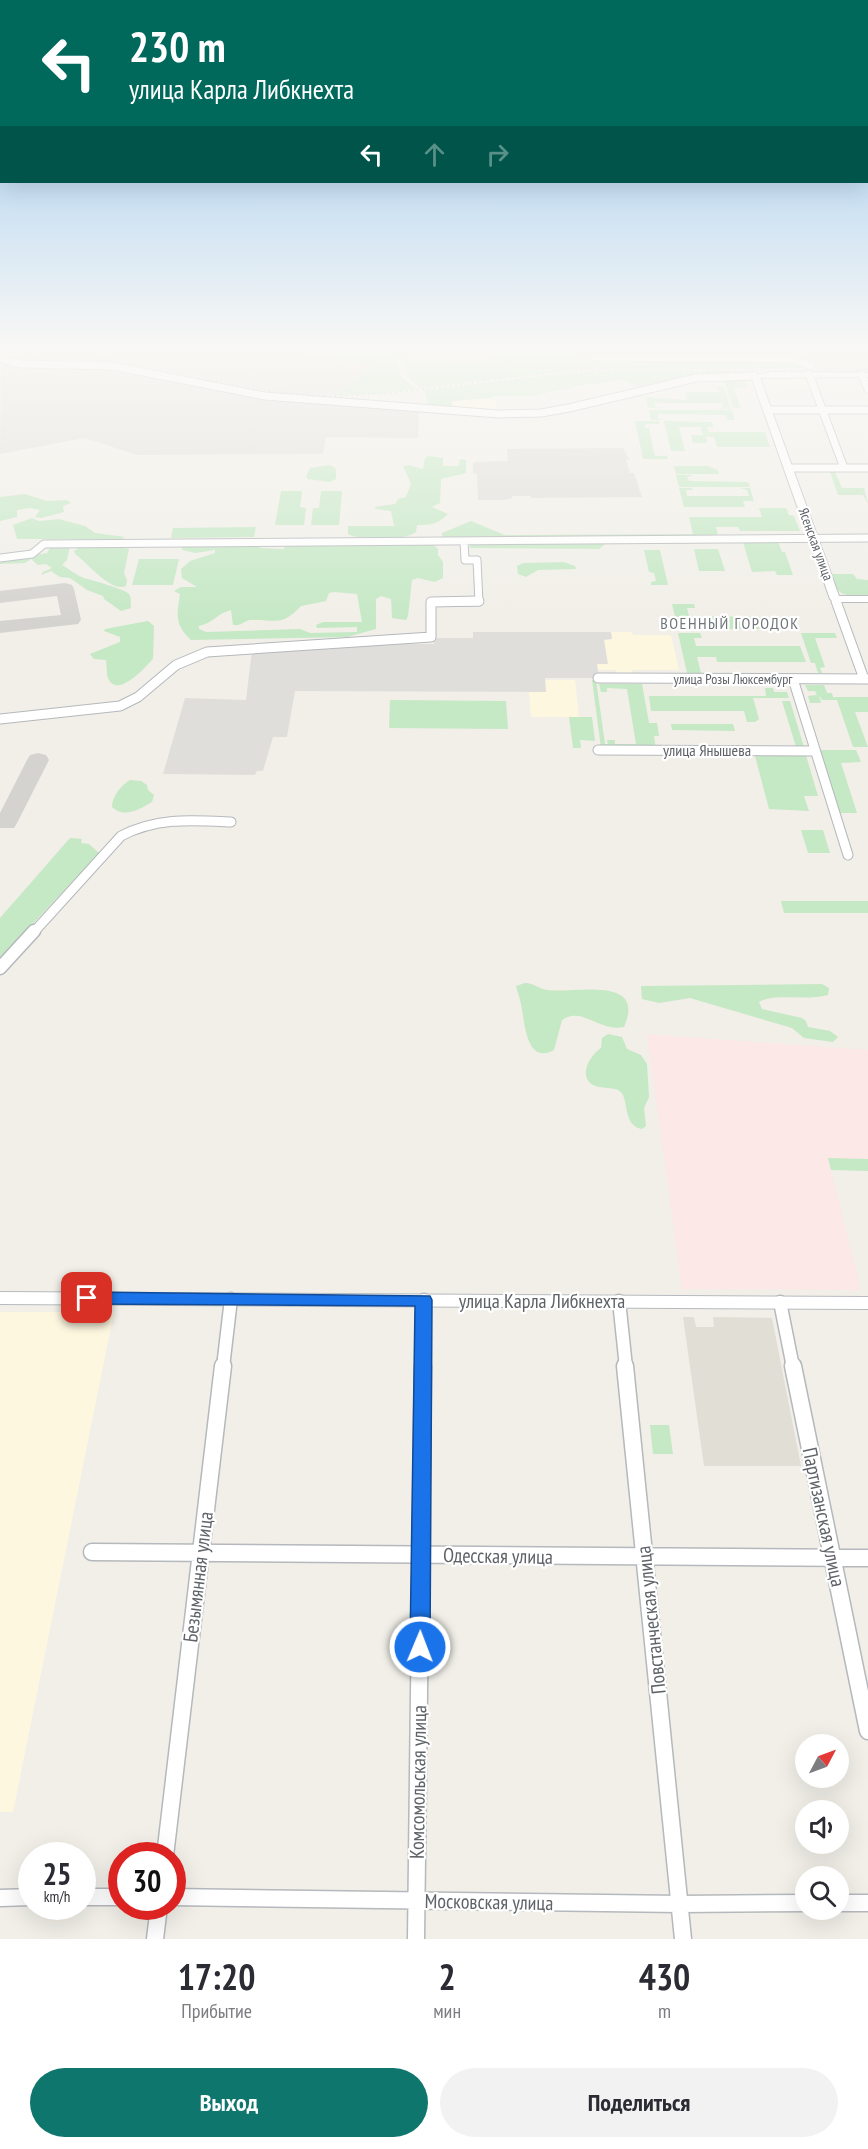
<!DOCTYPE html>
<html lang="ru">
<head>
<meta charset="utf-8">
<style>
	:root { --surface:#fff; --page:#f2f2f3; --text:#2b2b33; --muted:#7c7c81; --accent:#0f766e }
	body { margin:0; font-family:"PT Sans Narrow",sans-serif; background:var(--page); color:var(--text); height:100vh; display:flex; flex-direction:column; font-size:22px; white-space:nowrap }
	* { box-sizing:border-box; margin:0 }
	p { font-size:20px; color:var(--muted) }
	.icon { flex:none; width:33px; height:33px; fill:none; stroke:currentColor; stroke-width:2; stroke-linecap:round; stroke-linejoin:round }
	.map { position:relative; height:1939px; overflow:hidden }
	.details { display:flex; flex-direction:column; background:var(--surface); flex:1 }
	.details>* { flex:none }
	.banner { position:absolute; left:0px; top:0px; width:868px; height:183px; box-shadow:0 6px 24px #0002; background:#00695c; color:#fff; overflow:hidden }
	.needle { width:39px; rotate:49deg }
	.controls { position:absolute; left:795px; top:1734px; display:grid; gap:12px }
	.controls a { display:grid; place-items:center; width:54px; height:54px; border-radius:50%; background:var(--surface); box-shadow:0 6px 24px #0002; font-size:30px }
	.speed { position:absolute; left:18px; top:1842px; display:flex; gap:12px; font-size:30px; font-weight:700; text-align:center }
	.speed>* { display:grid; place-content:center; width:78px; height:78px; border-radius:50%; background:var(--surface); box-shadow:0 6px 24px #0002; line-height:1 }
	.speed small { font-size:15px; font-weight:400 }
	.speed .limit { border:9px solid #d22; background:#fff; color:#111 }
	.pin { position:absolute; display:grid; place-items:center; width:51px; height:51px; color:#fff; margin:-26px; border-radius:12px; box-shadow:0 3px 9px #0006 }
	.me { position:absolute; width:66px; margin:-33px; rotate:1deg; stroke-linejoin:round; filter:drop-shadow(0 0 4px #0008) }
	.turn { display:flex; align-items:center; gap:21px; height:126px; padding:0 30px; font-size:27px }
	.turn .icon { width:78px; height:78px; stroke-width:2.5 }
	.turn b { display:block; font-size:42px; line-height:51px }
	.lanes { display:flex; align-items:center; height:57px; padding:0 30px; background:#0003; justify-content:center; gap:30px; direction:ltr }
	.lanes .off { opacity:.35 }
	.eta { display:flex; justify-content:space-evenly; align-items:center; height:102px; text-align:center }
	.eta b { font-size:36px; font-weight:600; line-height:42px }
	.cta { display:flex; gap:12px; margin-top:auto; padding:12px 30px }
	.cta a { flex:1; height:69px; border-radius:36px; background:var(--accent); color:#fff; font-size:24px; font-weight:600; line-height:69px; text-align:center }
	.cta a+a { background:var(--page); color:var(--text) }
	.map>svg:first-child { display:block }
</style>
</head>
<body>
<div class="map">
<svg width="868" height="1939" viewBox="0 0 868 1939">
	<rect width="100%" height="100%" fill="#f1efe8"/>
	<!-- commercial -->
	<path fill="#fef7e0" d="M805 376 809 386 768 385 765 377Z
		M493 398 500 411 452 408 451 401Z
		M611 632H632L633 635H671L679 670H632V675H617L616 670H598L597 664H607L604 639H612Z
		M545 680H575L579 717H531L529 692H546Z
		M0 1312H114L13 1812H0Z"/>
	<!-- industrial -->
	<path fill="#e0deda" d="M45 351H290L375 366 337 395 299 394 267 391 134 364 126 367 21 362Z
		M812 351H868V373L818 372Z
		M1 363 27 367H100L234 394 419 411 418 438 326 437 323 453 320 454 137 455 85 438 0 454Z
		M623 448 630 460H626L630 473H634L642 497 531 498 530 496H512V498L505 500H478L477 474 473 473V462L508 461 507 449Z
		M473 632H611L612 639 604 640 608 664H597L599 678H545L546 692 295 691 287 737H273L263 771H257L255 775 163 774 185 698 246 700 252 650 325 644H434V638H473Z"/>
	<!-- education -->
	<path fill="#e1ded6" d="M683 1317H694L696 1327H714L713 1317 772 1318 801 1466H704Z"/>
	<!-- medical -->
	<path fill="#fce8e6" d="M647 1034 868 1050V1159H828L861 1290 682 1289Z"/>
	<!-- green -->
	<path fill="#c5e8c5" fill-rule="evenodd" d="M290 351H407L396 359 402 377 416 389 378 394 337 395 374 366Z
		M492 351H577L583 361 639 358 795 360 811 368 573 370 421 388 407 377 402 359 483 362Z
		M644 370 814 372 741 371V374L711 375 641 388 622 380 578 386 531 396H493V398L452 401V408L428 404 424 390 566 373Z
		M723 378H744L747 387 734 388 741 408H733Z
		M711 386 724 387 731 409H718L723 407 722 403H655V407L664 408H648L646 397 687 400 685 392H719L718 388Z
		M649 410H732L735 420H722L727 419 726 415 657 414 658 419 665 420H651Z
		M635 421H659V424H645V428H649L655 456H667L668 459H643Z
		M664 421 712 422 713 427H707L709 432H765L770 447H717L714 437H706L707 443H693L691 435H703L701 427H679L685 451H671Z
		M428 456 443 458V466H459L460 459 466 460V473L441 479 440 503 432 507 448 514C438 524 431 525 417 525L416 532C406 541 360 541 348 534V526H394L391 511 376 509 374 507 395 504 398 499 406 497 411 484 403 466 409 465 423 469 425 458Z
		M330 465 336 469V479L329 482 308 479 306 476 310 468Z
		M674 466H708L718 470 719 474H676Z
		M830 472H835L842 488H864L868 504 863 495H838Z
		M676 475H693L687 477 689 481 748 482 750 487H679Z
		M679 488H692L693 490H686L687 496H749L747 490 740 488H750L754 501H743L745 507H684Z
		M281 491H302L300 507 306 508 304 525H275Z
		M321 491H342L339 525H311L313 508H319Z
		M25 494 47 501 67 500 71 503 63 506 64 512 41 518 35 517 40 510 30 508 17 510V517L0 521V497Z
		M759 508H786L789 515 794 516 800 531H740L738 527H716L718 534 706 537 442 538V533L471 521 505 535 693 534 689 517H762Z
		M32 518 39 521 59 519 85 526 95 533 125 537 121 539H17L13 525Z
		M256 527 254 537 171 538 173 528Z
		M742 539H777L782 552H785L793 575H777L775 571 752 572Z
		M430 542 438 549V555L443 562V578L435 582 418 578 412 580 408 616 406 620 392 618 391 599 381 596 376 599V629L347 637 191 640C174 624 177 615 180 594L174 591 181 587H197L182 578 181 569 190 561 215 553V550L195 553 182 550V546L261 544 260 548 284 549 285 544ZM334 592 357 594 362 622H323L316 625 317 628 357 627V632L310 633 300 629 206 632 199 629V626C213 623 218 613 231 610L233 625C242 626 243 621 250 620 277 619 281 627 301 606L326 601 329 593Z
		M470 542H603L604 545 599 549 470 548Z
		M51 546H70L67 560 62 565C69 569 76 575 84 578 91 580 125 589 129 594 132 597 130 604 131 608L121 611 104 599 103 596 87 590 70 578 60 577 51 571 41 575 43 572 52 568 46 564 38 565 31 559 25 563 0 564V561L47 553Z
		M81 546H118L129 549 124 573 127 580 126 586C111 593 88 563 75 554L74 551Z
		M694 549H718L725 571H699Z
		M644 550H660L668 585H651V582L656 581 654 573 649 572Z
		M139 559H179L173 585H132Z
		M564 562 575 566 576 569 538 570 526 577 518 574 517 566 523 563Z
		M829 574H853L857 579 868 580V596C844 596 838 597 829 574Z
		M672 604H694L695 608H687L689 616 764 617 767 629H678Z
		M148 621 154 626 153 659C147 665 119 698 109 680 106 675 107 666 106 660L94 659 90 654 120 642V637L104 631 105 629Z
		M678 633H700L702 638H694L696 646H800L806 662H717L716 657H697L701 673H687Z
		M801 633H835L837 638H815L825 667 820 668 822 673H818L815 663H811Z
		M592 680H596L605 744H608L607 740H615V744H636L627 689 607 688V692H601L599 684H642L649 723H657L659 736H654L656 749 601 748Z
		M805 685H824L827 693H832L833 697H868V712H855L868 747H853L837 700H822L819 695 821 703H810L808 696 817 695 815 691H808Z
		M765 688H773L774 692H787L789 698H753L759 719 755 722H747L744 711H651L649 696H766Z
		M390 700 506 701 508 729 389 728Z
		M782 701H790L804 747H796Z
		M569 717H592L595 741 580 740 581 748H573Z
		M671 724H733L735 731 672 730Z
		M820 750H856L861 762 841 763 857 813H840Z
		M754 752H805L818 796H804L809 811 769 809Z
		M130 780 141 781 147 785 148 790 154 795 152 802C140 809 124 819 112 807 112 797 121 785 130 780Z
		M801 830H823L830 853H808Z
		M70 838 82 839 81 843 89 844 99 853 0 959V918Z
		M781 901H868V913H784Z
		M525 983C534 983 539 989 547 990 573 994 647 974 624 1027 598 1032 583 1006 562 1020L554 1050C524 1066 525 1017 520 1000 519 995 517 991 516 986Z
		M822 984 829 988 828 995C808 1001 774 993 759 1002L762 1009 802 1018 806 1021 808 1027 830 1031 838 1037 833 1042 804 1038 792 1028 690 998 659 1003 642 999 641 986Z
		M608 1034 622 1037 627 1049 641 1055 647 1064 649 1097 644 1108 646 1126 642 1129C625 1126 628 1107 623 1095 618 1084 599 1091 590 1083 579 1072 592 1054 601 1048L602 1038Z
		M828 1158 868 1159V1171L831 1170Z
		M650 1425H669L673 1454H653Z"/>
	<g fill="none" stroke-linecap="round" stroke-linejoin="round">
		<!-- taxiway -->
		<path fill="#d4d3d0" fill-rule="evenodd" d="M65 583 72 585 74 589 81 620 78 624 0 633V621L61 615 57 596 0 603V591Z
			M38 753 46 755 49 760 17 823 14 828H0V813L27 760 30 755Z"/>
		<defs>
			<path id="street-far3" d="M593 357 793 359 811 366
				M0 359 21 364 112 366 265 396 499 414 541 413 569 408 696 378 755 376
				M809 374 844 468
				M862 375 868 389
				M767 410H868
				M788 468H868
				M0 558 32 554 44 544 868 538
				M835 599 836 602
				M431 602H479L477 560H465L464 541"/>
			<path id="street-far2" d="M836 601 864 679
				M598 678 868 679
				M793 679 848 855
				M0 719 120 706 138 697 176 665 207 652 431 637V602L479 601
				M598 750 815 751
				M33 933 121 836C157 817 192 820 231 822"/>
			<path id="street-far1" d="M0 968 34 931
				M619 1301 626 1367
				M780 1302 793 1367
				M223 1367 231 1299
				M423 1367 424 1300"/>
			<path id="street" d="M625 1366 683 1939
				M793 1366 868 1731
				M92 1552 868 1558
				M165 1856 223 1366
				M82 1897H122
				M172 1897 680 1904 806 1903
				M0 1898 32 1897
				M838 1903H868
				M155 1939 159 1906
				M416 1939 423 1366"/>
			<path id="secondary" d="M771 372 868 373V377L760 378 839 596H868V602H835L830 599 751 376Z
				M0 1292 868 1297V1309L0 1304Z"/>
		</defs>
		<!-- street-far3 casing -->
		<use href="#street-far3" stroke="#b5b8bc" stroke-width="9"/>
		<!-- street-far2 casing -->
		<use href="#street-far2" stroke="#b5b8bc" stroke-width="11"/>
		<!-- street-far1 casing -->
		<use href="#street-far1" stroke="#b5b8bc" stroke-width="15"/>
		<!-- street casing -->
		<use href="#street" stroke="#b5b8bc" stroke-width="19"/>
		<!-- secondary casing -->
		<use href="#secondary" stroke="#b6babf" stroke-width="2"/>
		<!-- street-far3 -->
		<use href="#street-far3" stroke="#fff" stroke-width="7"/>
		<!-- street-far2 -->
		<use href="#street-far2" stroke="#fff" stroke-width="9"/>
		<!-- street-far1 -->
		<use href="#street-far1" stroke="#fff" stroke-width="12"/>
		<!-- street -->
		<use href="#street" stroke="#fff" stroke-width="16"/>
		<!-- secondary -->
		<use href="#secondary" fill="#fff" fill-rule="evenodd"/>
		<!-- rail -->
		<path stroke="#b6b7b8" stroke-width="2" stroke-dasharray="1 4.5" stroke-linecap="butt" d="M70 351 261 391 328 396 385 394 566 371 868 370"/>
	</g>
	<!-- sky -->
	<linearGradient id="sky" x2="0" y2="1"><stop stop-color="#8fc3f1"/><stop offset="0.56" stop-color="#f9f8f5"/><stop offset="1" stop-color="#f9f8f5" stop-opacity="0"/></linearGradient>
	<rect width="868" height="622" fill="url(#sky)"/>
	<!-- route -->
	<path fill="#1a73e8" stroke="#114b97" stroke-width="1.5" d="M87 1292 430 1296 432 1300 430 1647 427 1654 420 1656 413 1654 410 1647 415 1306 87 1304 81 1303 79 1298 81 1294Z"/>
	<g text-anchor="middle" stroke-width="4.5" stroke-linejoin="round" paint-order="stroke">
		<!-- far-street labels -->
		<g font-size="14" fill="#5f6368" stroke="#fff">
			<text transform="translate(816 544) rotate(70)" y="5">Ясенская улица</text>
			<text x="733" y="684">улица Розы Люксембург</text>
		</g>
		<!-- far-quarter labels -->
		<g font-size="16" letter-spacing="1.5" fill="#70757a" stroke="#fff">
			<text x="730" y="629">ВОЕННЫЙ ГОРОДОК</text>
		</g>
		<!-- street labels -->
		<g font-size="16" fill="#5f6368" stroke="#fff">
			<text x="707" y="756">улица Янышева</text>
		</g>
		<!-- near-street labels -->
		<g font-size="20" fill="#5f6368" stroke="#fff">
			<text x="542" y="1308">улица Карла Либкнехта</text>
			<text transform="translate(824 1517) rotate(78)" y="7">Партизанская улица</text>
			<text transform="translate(498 1556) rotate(1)" y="7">Одесская улица</text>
			<text transform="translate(198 1577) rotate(-83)" y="7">Безымянная улица</text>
			<text transform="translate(651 1620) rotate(-96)" y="7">Повстанческая улица</text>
			<text transform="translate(418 1782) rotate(-89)" y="7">Комсомольская улица</text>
			<text transform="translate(489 1902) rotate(1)" y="7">Московская улица</text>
		</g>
	</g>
</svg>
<div class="controls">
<a><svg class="needle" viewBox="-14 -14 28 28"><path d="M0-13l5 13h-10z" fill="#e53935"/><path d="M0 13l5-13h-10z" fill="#7c7c81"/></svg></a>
<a><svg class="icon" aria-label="sound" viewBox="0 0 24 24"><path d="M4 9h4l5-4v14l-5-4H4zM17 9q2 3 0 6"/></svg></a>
<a><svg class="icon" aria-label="search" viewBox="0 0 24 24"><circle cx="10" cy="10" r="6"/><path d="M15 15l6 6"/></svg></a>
</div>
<div class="speed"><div>25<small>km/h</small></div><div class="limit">30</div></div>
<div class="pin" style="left:87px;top:1298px;background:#d93025"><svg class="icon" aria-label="arrive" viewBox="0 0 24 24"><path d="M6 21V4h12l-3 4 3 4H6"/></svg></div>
<svg class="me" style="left:420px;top:1647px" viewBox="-20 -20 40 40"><circle r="17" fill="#1a73e8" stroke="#fff" stroke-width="3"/><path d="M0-11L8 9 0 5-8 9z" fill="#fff"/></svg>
<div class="banner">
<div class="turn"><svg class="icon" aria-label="left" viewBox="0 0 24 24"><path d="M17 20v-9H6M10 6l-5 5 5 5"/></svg><div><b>230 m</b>улица Карла Либкнехта</div></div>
<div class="lanes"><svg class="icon" aria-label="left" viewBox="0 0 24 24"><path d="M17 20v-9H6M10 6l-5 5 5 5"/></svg><svg class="icon off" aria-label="ahead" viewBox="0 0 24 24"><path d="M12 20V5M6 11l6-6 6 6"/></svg><svg class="icon off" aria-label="right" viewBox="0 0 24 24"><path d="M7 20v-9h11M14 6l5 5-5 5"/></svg></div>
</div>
</div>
<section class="details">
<div class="eta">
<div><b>17:20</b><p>Прибытие</p></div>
<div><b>2</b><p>мин</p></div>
<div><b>430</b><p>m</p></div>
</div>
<div class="cta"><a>Выход</a><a>Поделиться</a></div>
</section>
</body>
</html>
